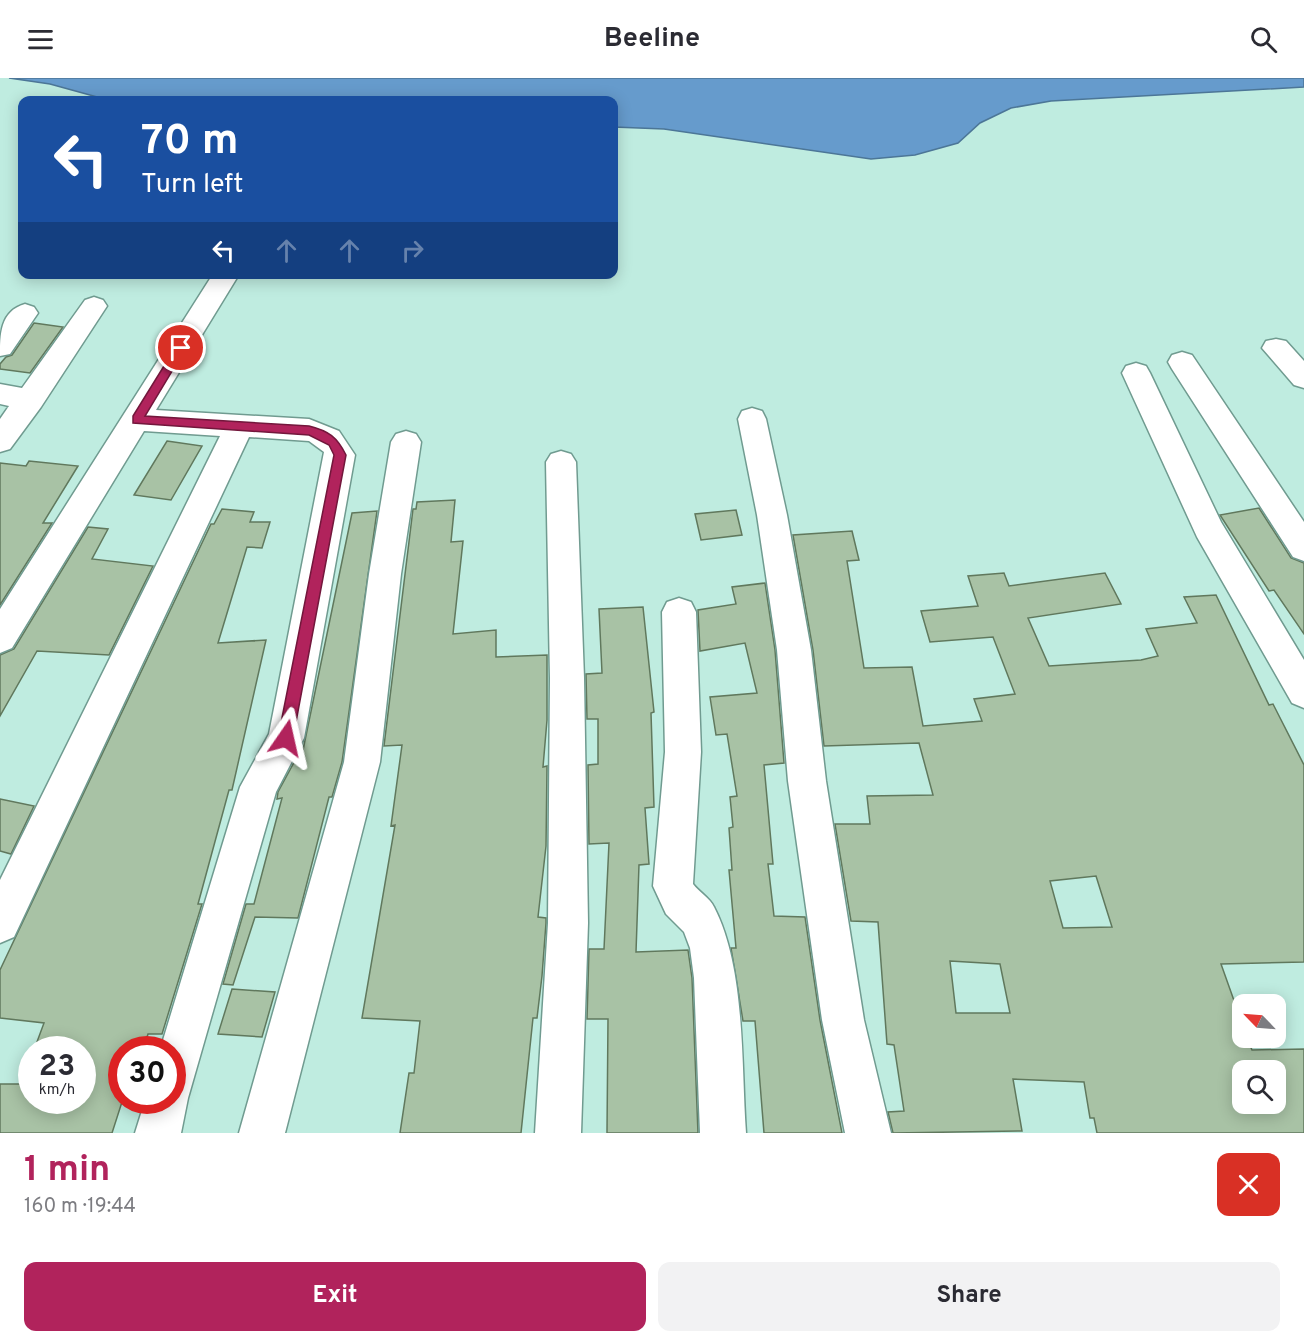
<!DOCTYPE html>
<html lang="en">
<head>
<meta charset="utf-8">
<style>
	:root { --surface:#fff; --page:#f2f2f3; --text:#2b2b33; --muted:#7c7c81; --accent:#b1235c }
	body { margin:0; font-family:Overpass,sans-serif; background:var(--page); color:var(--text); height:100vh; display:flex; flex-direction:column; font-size:22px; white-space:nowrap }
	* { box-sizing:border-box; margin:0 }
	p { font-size:20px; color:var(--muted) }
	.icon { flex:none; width:33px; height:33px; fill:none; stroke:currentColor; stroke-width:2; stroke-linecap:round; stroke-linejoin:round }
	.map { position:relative; height:1055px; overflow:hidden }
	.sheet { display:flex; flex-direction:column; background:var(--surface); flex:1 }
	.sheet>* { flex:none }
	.hud { position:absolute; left:18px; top:18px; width:600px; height:183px; border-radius:12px; box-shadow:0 3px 15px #0003; background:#1a4fa0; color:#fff; overflow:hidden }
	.needle { width:39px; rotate:295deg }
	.controls { position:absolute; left:1232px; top:916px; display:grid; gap:12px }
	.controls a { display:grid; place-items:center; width:54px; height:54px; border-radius:12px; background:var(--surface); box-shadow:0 3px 15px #0003; font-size:30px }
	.speed { position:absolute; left:18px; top:958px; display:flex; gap:12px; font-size:30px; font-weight:700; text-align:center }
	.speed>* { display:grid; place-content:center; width:78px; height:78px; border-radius:50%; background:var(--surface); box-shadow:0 3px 15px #0003; line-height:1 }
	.speed small { font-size:15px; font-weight:400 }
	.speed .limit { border:9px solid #d22; background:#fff; color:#111 }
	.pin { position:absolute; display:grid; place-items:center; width:51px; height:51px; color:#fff; margin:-26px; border:3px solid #fff; border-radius:50%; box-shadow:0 2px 6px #0007 }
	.me { position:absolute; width:66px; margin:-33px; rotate:11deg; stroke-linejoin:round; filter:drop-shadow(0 0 4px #0008) }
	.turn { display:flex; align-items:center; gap:21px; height:126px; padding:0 24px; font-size:27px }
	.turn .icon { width:78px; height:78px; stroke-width:2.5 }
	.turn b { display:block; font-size:42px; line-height:51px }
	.lanes { display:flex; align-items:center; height:57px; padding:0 24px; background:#0003; justify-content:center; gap:30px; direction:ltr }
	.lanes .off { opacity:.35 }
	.round { display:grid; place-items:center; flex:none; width:63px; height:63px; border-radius:12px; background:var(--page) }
	.head { display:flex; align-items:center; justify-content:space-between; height:102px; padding:0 24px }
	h1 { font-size:36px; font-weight:700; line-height:45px; color:var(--accent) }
	.action { display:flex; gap:12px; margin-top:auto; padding:12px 24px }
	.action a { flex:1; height:69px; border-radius:12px; background:var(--accent); color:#fff; font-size:24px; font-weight:700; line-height:69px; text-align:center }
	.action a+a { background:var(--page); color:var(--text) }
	header { display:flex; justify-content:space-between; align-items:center; height:78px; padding:0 24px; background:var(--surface); font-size:27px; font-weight:700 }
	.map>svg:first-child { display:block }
</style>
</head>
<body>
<header><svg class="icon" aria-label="menu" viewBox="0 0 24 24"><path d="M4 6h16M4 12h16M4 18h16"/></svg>Beeline<svg class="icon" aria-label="search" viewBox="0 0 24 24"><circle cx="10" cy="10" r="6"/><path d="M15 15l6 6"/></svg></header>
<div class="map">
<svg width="1304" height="1055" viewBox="0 0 1304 1055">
	<rect width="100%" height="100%" fill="#bfece0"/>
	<!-- water -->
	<path fill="#669bcc" stroke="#4c7697" stroke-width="1.5" d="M9 0H1304V9L1051 23 1011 30 980 45 958 65 915 77 871 81 664 51 614 49V22H108L50 6Z"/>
	<!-- building -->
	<path fill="#a8c2a5" stroke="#60785d" stroke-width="1.5" fill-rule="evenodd" d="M34 245 63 249 30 295 0 291V286L6 279 12 277Z
		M167 363 202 368 171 422 134 417Z
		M29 383 78 388 43 445H52L0 527V385L26 388Z
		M455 422 451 464 463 463 453 556 496 552V579L547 577V642L543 689 547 688 546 768 538 839 546 840V845L542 898 537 940H533L521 1055H400L409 995H414L420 943 362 940 395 747 391 748 402 667 384 668 413 431H416L417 424Z
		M1259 430 1291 480 1304 485V556L1274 512 1269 513 1220 437Z
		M222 431 254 434 250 444H270L262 470 247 469 218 565 266 562 232 712H229L198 826H202L162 956H148L143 972H122V1024L112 1055H0V1006H32V1023H82V972H34L44 945 0 940V892L211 446H214Z
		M736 432 742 457 701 462 695 436Z
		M377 433 342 684 332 719H329L298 840 255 839 233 907 223 906 246 826H254L282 720 277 721 278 714 298 677H302L352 435Z
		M88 449 108 451 92 481 153 488 109 577 37 573 0 638V577L14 571Z
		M852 453 859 482 847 483 864 590 912 589 923 648 982 643 974 621 1015 616 993 559 930 564 921 533 978 528 968 498 1004 495 1009 508 1105 495 1121 526 1028 540 1049 588 1141 582 1158 578 1146 551 1197 545 1184 519 1216 517 1269 627 1273 626 1304 687V884L1221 886 1242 945V960H1247L1252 972 1304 971V1055H1097L1094 1040H1090L1084 1004 1013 1001 1022 1053 893 1055 888 1034 904 1033 894 967 887 966 878 844 851 843 835 746H870L867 718 933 717 919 665 824 668 813 572 793 457ZM1096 798 1112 849 1063 850 1050 803ZM950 883 1000 886 1010 935H956ZM1242 993H1275V1026H1242Z
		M765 505 775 572 784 685 764 687 773 786H768L774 838 805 839 820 942 842 1055H764L755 943H743L731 870H736L729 792H732L729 750 733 749 730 719 737 718 727 656 716 657 710 619 757 615 745 565 700 573 698 532 736 526 732 509Z
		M643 529 654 634 651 635 654 729 645 730 649 786 639 787 636 874 688 872 692 900 698 1055H607L608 941H587L589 871H604L609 765 589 766 588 687 598 686V641H587L586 596 602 595 599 531Z
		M0 721 34 728 11 776 0 773Z
		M232 911 275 914 262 959 218 956Z"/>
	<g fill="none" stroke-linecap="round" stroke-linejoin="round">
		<defs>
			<path id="minor" d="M213 196 238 198 156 332 309 341 339 353 355 377 304 660 276 714 188 1020 181 1055H135L145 1023H172V972H160L240 709 269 656 324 374 309 363 249 359 14 859 0 865V802L220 358 144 353 12 570 0 575V531Z
				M94 219 103 222 107 228 41 329 10 371 0 374V341L9 328 0 326V306L22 310 85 222Z
				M25 226 34 229 38 235 10 276 0 278C0 257 0 233 25 226Z
				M1276 261 1286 263 1304 283V310L1294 307 1262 270 1266 263Z
				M1182 274 1192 277 1304 444V483L1293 479 1172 291 1168 284 1172 277Z
				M1136 285 1146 288 1150 295 1221 444 1304 582V630L1292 625 1197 459 1122 295 1126 288Z
				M752 330 762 333 766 341 787 437 811 572 826 703 864 942 891 1055H845L822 942 788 703 777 572 757 437 738 341 742 333Z
				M406 353 416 356 421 364 401 496 380 684 285 1055H239L344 684 369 496 391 364 396 356Z
				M561 373 571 376 576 384 584 600 588 845 581 1055H535L548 845 550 600 546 384 551 376Z
				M679 520 691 524 696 534 701 674 693 806C699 814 710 820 714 829 746 891 741 986 746 1055H700L694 900 690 870 684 854 666 836 653 808 665 674 662 534 667 524Z"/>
		</defs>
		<!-- minor casing -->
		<use href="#minor" stroke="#709b90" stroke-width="3"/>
		<!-- minor -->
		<use href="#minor" fill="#fff" fill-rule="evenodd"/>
	</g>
	<!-- route -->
	<path fill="#b1235c" stroke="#73173c" stroke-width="1.5" d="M181 266 186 270 145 338 309 348C329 353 337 359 346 377L293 660 291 664 286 667 280 664 278 660 334 377 329 367 309 357 133 345V338L177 267Z"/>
</svg>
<div class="controls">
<a><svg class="needle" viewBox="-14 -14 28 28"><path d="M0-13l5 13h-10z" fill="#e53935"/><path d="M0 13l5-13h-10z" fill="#7c7c81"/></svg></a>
<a><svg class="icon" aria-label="search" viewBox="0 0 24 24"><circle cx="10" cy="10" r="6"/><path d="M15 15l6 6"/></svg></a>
</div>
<div class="speed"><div>23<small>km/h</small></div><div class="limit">30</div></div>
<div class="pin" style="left:181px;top:270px;background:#d93025"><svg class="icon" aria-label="arrive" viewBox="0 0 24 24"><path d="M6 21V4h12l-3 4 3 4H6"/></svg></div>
<svg class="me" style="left:286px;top:660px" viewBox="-20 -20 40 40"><path d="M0-17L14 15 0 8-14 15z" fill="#b1235c" stroke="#fff" stroke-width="4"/></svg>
<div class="hud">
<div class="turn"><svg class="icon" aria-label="left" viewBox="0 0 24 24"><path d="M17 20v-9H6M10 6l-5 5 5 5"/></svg><div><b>70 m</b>Turn left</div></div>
<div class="lanes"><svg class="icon" aria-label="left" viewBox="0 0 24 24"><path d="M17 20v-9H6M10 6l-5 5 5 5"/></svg><svg class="icon off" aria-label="ahead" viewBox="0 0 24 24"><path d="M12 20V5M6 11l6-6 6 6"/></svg><svg class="icon off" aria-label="ahead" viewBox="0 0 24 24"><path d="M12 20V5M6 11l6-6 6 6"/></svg><svg class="icon off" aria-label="right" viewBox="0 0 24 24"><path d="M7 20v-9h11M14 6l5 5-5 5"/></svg></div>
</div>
</div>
<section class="sheet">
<div class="head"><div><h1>1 min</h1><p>160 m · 19:44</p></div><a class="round" style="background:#d93025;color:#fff"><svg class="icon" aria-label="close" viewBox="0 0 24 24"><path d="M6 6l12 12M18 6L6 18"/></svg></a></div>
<div class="action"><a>Exit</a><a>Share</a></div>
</section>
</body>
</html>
